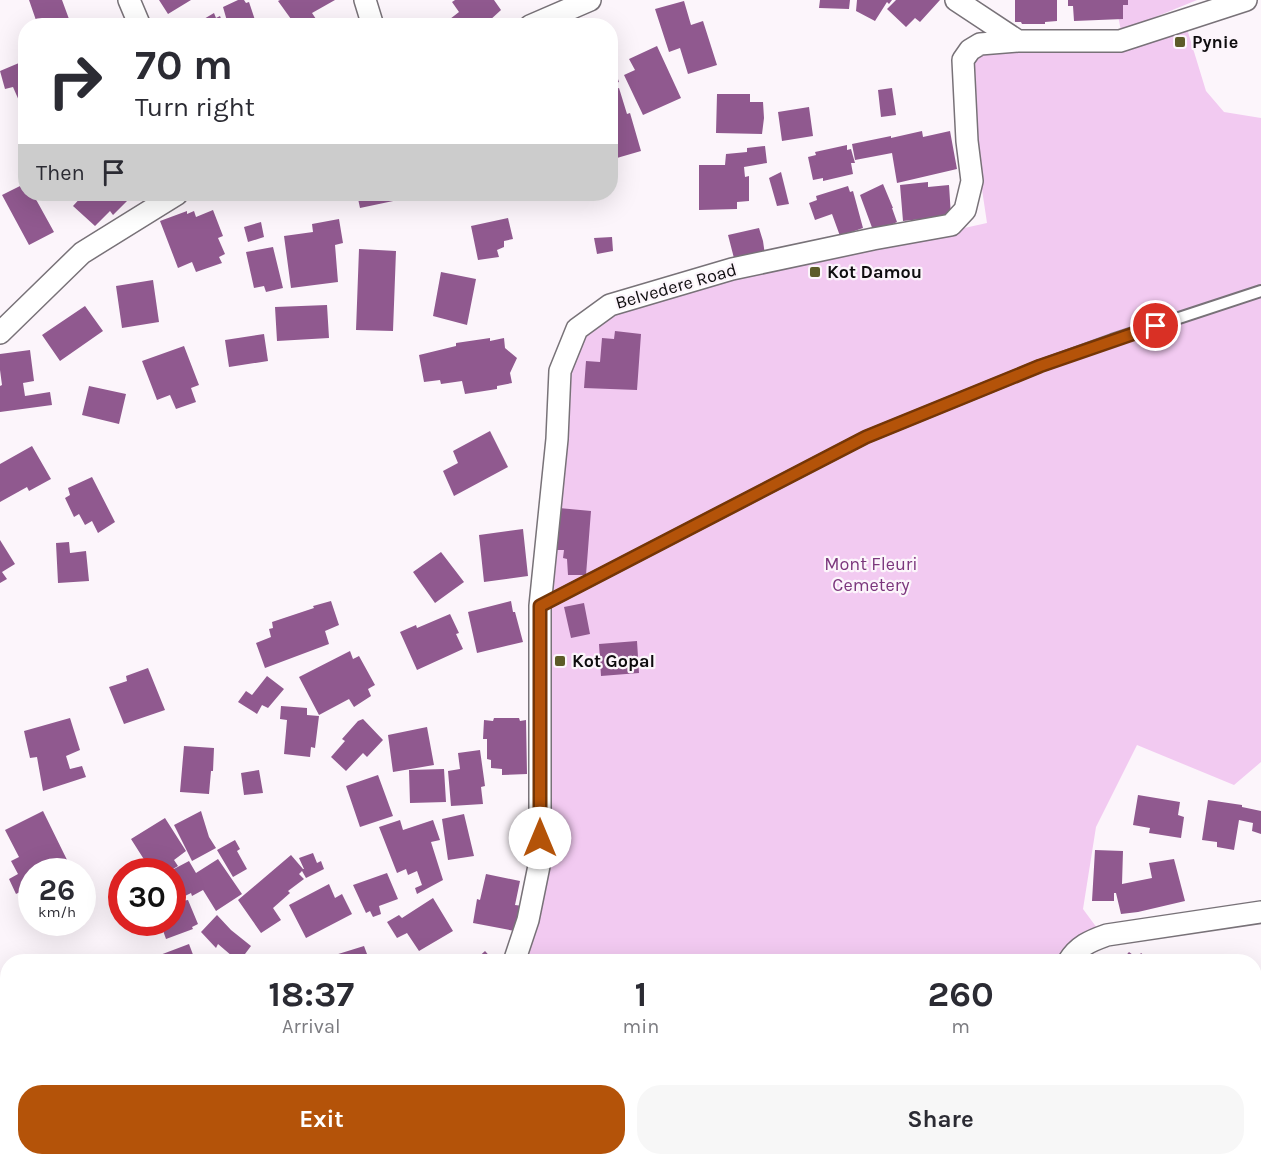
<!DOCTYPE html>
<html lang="en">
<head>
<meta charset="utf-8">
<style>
	:root { --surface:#fff; --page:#f7f7f7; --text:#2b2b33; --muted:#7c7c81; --accent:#b45309 }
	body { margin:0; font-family:Karla,sans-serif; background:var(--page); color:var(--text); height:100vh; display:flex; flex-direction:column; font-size:22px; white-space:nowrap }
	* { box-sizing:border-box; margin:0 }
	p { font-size:20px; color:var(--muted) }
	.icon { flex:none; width:33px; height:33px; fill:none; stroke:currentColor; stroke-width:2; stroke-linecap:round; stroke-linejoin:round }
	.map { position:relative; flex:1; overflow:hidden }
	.sheet { position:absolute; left:0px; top:954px; width:1262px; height:212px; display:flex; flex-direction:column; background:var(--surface); border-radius:24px 24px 0 0; box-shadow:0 6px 24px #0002 }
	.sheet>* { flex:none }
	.top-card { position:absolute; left:18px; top:18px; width:600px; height:183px; border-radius:24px; box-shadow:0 6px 24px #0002; background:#fff; color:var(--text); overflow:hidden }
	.speed { position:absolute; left:18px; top:858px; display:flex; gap:12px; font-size:30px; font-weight:700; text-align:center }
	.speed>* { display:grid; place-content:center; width:78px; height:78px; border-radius:50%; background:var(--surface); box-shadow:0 6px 24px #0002; line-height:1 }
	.speed small { font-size:15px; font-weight:400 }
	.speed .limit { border:9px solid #d22; background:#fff; color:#111 }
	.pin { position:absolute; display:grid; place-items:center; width:51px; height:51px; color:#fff; margin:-26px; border:3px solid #fff; border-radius:50%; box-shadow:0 2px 6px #0007 }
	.me { position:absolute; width:66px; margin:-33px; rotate:0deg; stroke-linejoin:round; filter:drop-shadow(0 0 4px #0008) }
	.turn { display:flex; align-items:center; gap:21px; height:126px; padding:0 18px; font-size:27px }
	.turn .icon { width:78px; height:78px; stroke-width:2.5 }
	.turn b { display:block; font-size:42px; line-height:51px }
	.then { display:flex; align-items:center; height:57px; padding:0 18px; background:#0003; gap:12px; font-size:22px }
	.eta { display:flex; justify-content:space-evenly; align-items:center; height:102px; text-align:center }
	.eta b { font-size:36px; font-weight:700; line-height:42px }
	.cta { display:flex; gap:12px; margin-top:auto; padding:12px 18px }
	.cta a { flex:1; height:69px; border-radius:24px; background:var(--accent); color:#fff; font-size:24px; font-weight:700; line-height:69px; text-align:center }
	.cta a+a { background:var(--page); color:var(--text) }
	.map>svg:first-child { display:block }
</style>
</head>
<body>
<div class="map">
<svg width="1261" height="1165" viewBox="0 0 1261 1165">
	<rect width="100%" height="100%" fill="#fcf5fb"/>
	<!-- green -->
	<path fill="#f2caf1" d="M1115 0H1197L1121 31Z
		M1184 19 1206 91 1224 112 1261 118V762L1234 785 1137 745 1096 827 1083 909 1097 928 1077 961 526 962 529 955 549 863 547 611 568 355 596 317 678 291 987 223 963 62 971 53 1129 36Z
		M391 1158H996L993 1165H386Z"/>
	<!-- building -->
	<path fill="#90598f" d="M29 0H62L69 19 52 26H38Z
		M159 0H191L168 14Z
		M238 0H244L246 3 249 2 257 26H225L224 22 227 21 223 7Z
		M280 0H335L312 13 318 22 313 26H296L278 1Z
		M455 0H494L501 10 489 21 482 26H472L470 24 468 26H455L450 19 459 12 452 2Z
		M820 0H850L849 9 819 8Z
		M857 0H892L889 4 887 2 875 21 856 11Z
		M896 0H940L920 22 915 18 906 27 887 9Z
		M1015 0H1057V21L1045 22V24H1022L1021 22H1015Z
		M1068 0H1128V5H1123V19L1074 21 1073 6H1068Z
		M684 1 691 25 703 21 717 65 688 74 680 48 669 52 655 9Z
		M214 13 216 18 220 16 224 26H192Z
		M657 46 681 98 643 115 624 75 635 70 629 59Z
		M610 55 619 82 610 85Z
		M26 60V101L20 103 13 87 5 89 0 71Z
		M619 88 627 114 630 113 641 151 610 160V90Z
		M892 88 896 115 881 117 878 90Z
		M717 94H750V102H763L764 118 762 134 716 133Z
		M809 107 813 136 782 141 778 112Z
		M922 131 923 137 950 131 957 169 897 183 892 153 855 160 852 144 891 136V138Z
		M847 145V150L851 149 855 163H851L853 174 823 181V178L813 180 808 157 816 155 815 152Z
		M765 146 767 163 744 167 745 177 749 176V201L737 202V209L699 210V165H725L726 154 747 152V148Z
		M781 172 789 204 777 206 769 178Z
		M928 182V187L949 185 951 216 903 221 900 185Z
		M26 183V194H33L54 232 29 245 2 195Z
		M883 184 893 208H892L897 222 874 233 860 195Z
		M848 186 850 192 853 191 863 228 840 236 832 214 815 220 809 203 817 200 816 196Z
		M84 194H119L127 201 113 215 110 211 95 226 73 206Z
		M357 194H397L398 200 360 208Z
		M213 210 223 236 218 238 225 254 219 257 222 263 196 272 192 262 178 268 160 221 187 211V214L194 211 196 217Z
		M508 218 513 239 504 241V247L497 250 499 257 478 260 471 226Z
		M339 219 343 243 335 245 338 282 291 288 284 236 313 232 312 224Z
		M261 222 264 237 248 242 244 227Z
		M759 228 763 241 765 255 735 262 728 235Z
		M612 237 613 251 597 254 594 238Z
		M273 247 283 288 266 292 264 286 254 288 246 252Z
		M359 249 396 251 393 331 356 330Z
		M441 272 476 279 467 325 433 316Z
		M153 280 159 322 122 328 116 286Z
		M327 305 329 338 277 341 275 307Z
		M85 306 103 331 60 361 42 335Z
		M615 331 641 334 637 390 584 388 586 361 600 362 602 338 614 339Z
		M264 334 268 361 229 367 225 340Z
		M490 338V341L504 338 505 348 517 358 510 373 512 383 497 386V389L465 394 462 381 441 384 440 380 424 382 419 355 456 346V343Z
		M184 346 199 385 191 388 196 402 176 409 170 395 157 400 142 361Z
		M30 350 34 381 23 383 25 396 50 392 52 405 0 412V386L2 385 0 370V354Z
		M89 386 126 394 119 424 82 415Z
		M490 431 508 467 454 496 443 471 458 463 453 451Z
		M32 446 51 479 29 491 27 487 0 502V464Z
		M92 477 115 522 98 533 92 521 85 525 79 514 74 517 65 498 70 495 68 488Z
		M559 508 591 511 586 575H568L567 559 563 558 564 550H557Z
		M523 529 528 576 484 582 479 535Z
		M0 540 15 564 2 572 7 579 0 583Z
		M69 542 70 553 86 551 89 581 58 583 56 543Z
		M441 552 464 582 435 603 413 572Z
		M331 601 339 625 325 631 329 644 265 668 256 643 271 637 269 629 273 628 272 622 314 608 313 606Z
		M511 601 513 612H515L523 642 477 653 468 612Z
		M584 603 590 634 571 638 564 607Z
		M450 614 459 633 456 634 463 649 417 670 400 632 416 625 417 628Z
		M637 641 639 673 601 676 599 644Z
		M350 651 353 659 359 656 375 685 368 689 371 696 354 707 349 699 319 715 299 677Z
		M148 668 165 710 124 724 109 687 127 681 126 676Z
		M267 676 284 689 268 708 262 705 257 714 238 702 246 691 252 695Z
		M281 706 307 708V715L319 716 315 748 311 747 310 757 284 754 287 720 280 719Z
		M70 718 80 750 66 756 70 769 82 766 86 777 43 791 37 757 30 758 24 731Z
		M494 718H519L520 721 526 720 527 774 502 775V769L491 768V760L487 759V739H483L484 720 493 721Z
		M363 719 383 740 367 757 363 753 346 771 331 757 345 741 342 739 358 721Z
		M427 727 434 765 393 772 388 735Z
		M184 746 214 748 213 771H211L209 794 180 792Z
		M480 750 485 786 481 787 483 804 451 806 448 771 460 769 458 753Z
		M444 769 446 802 410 803 409 770Z
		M259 770 263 793 244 795 241 773Z
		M378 775 393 816 360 827 346 786Z
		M1138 795 1180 802 1178 815 1184 817 1181 838 1149 833 1150 828 1133 825Z
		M1208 800 1242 805V807L1261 811V834L1252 831 1253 823 1239 820 1234 850 1217 847V842L1202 840Z
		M43 811 70 866 59 872H32V886L16 894 9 879 18 874 11 861 19 857 5 830Z
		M201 811 209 837 216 848 192 861 174 825Z
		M464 814 474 856 448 860 442 819Z
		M165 818 186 851 174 860 178 866 168 872H162L160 868 152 872 131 839Z
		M400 820 403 830 433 820 440 840 431 842 443 880 417 894 415 888 422 885 417 871 408 875 406 869 397 873 379 827Z
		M235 840 240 849 237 851 247 869 233 877 217 850Z
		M1095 850 1123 851 1122 884 1152 878 1149 863 1174 859 1185 901 1138 912 1121 914 1116 893H1114V901H1092Z
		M313 853 317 863 321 861 324 869 306 878 302 871 299 874 304 879 288 891 290 893 273 908 281 920 261 933 238 900 291 855 303 869H304L299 858Z
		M218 859 242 894 216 911 203 890 192 896 191 893 181 898 172 883V870L189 861 196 873Z
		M387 873 398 899 379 906 381 914 373 917 370 911 366 913 353 885Z
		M486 874 520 881 515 905 523 906 520 932 473 923 477 899 480 900Z
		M329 884 335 898 342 894 352 914 306 938 289 905Z
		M433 898 453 931 419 951 407 933 397 938 387 922 399 915 402 918Z
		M182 900V901L188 900 198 924 192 927 193 929 166 939 160 922H172V903Z
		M217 915 231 930 251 946 239 962 218 944 216 948 201 932Z
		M189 944 195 960 206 956 208 962H154L152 958Z
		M364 946 370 962H337L335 955Z
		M485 951 495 962H473Z
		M1129 952 1137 958 1141 953 1153 962H1120Z
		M1254 972 1261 993V1010L1254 1012Z
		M8 1017V1041L0 1043V1019Z
		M8 1054V1113H7L0 1091V1057Z
		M12 1158H53L56 1165H16Z
		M74 1158H114L117 1165H77Z
		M148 1158H187L189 1161 180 1165H151Z
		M277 1158H309L312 1165H274L272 1160Z
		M338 1158H377L379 1165H341Z
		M1127 1158H1140L1151 1165H1123Z"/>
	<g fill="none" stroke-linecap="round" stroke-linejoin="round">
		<defs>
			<path id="lane" d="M540 606 866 437 1040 366 1112 340 1261 291"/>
			<path id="street" d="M129 0 140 26
				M365 0 373 26
				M956 0 1018 41
				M530 26 590 0
				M0 333 82 253 177 194
				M514 962 528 920 540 861V606L557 439 560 371 577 329 610 305 732 269 873 239 951 225 965 210 972 181 967 141 963 60 970 50 980 44 1018 41H1120L1246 0
				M1068 962C1078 946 1090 941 1107 935L1261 912
				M198 1165 214 1158
				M1009 1165V1158"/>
		</defs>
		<!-- lane casing -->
		<use href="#lane" stroke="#787278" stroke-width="14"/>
		<!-- street casing -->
		<use href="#street" stroke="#787278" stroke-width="24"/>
		<!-- lane -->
		<use href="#lane" stroke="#fff" stroke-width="10"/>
		<!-- street -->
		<use href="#street" stroke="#fff" stroke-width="21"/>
	</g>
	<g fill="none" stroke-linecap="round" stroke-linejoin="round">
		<defs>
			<path id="route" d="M540 838V606L866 437 1040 366 1156 326"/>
		</defs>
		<!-- route casing -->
		<use href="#route" stroke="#753606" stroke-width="15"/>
		<!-- route -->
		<use href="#route" stroke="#b45309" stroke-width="10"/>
	</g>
	<!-- markers -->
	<g fill="#5c5b28" stroke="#fcf5fb" stroke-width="2">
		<rect x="1174" y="36" width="12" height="12" rx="3"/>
		<rect x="809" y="266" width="12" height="12" rx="3"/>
		<rect x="554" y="655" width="12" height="12" rx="3"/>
	</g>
	<g text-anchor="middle" stroke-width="4.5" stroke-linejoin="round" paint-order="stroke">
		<!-- poi labels -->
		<g font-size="18" font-weight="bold" fill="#0f0d0f" stroke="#fcf5fb" text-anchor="start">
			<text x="1192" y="48">Pynie</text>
			<text x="827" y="278">Kot Damou</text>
			<text x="572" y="667">Kot Gopal</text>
		</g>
		<!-- street labels -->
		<g font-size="18" fill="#0f0d0f" stroke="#fcf5fb">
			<text transform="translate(676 286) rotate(-16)" y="6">Belvedere Road</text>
		</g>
		<!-- park labels -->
		<g font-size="18" fill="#7b367c" stroke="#fcf5fb">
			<text x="871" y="570">Mont Fleuri<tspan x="871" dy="21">Cemetery</tspan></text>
		</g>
	</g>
</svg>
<div class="speed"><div>26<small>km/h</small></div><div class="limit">30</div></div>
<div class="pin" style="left:1156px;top:326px;background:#d93025"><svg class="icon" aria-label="arrive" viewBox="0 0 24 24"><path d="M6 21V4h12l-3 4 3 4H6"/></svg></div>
<svg class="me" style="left:540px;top:838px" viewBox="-20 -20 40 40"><circle r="19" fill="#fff"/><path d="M0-13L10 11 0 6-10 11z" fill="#b45309"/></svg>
<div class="top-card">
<div class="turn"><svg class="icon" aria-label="right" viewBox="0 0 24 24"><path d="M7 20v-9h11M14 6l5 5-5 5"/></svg><div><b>70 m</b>Turn right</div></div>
<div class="then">Then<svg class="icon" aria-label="arrive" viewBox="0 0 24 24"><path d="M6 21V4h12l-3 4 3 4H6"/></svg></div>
</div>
<section class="sheet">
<div class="eta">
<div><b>18:37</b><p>Arrival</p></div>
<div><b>1</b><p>min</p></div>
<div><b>260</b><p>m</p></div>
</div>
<div class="cta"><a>Exit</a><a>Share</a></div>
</section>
</div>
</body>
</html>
